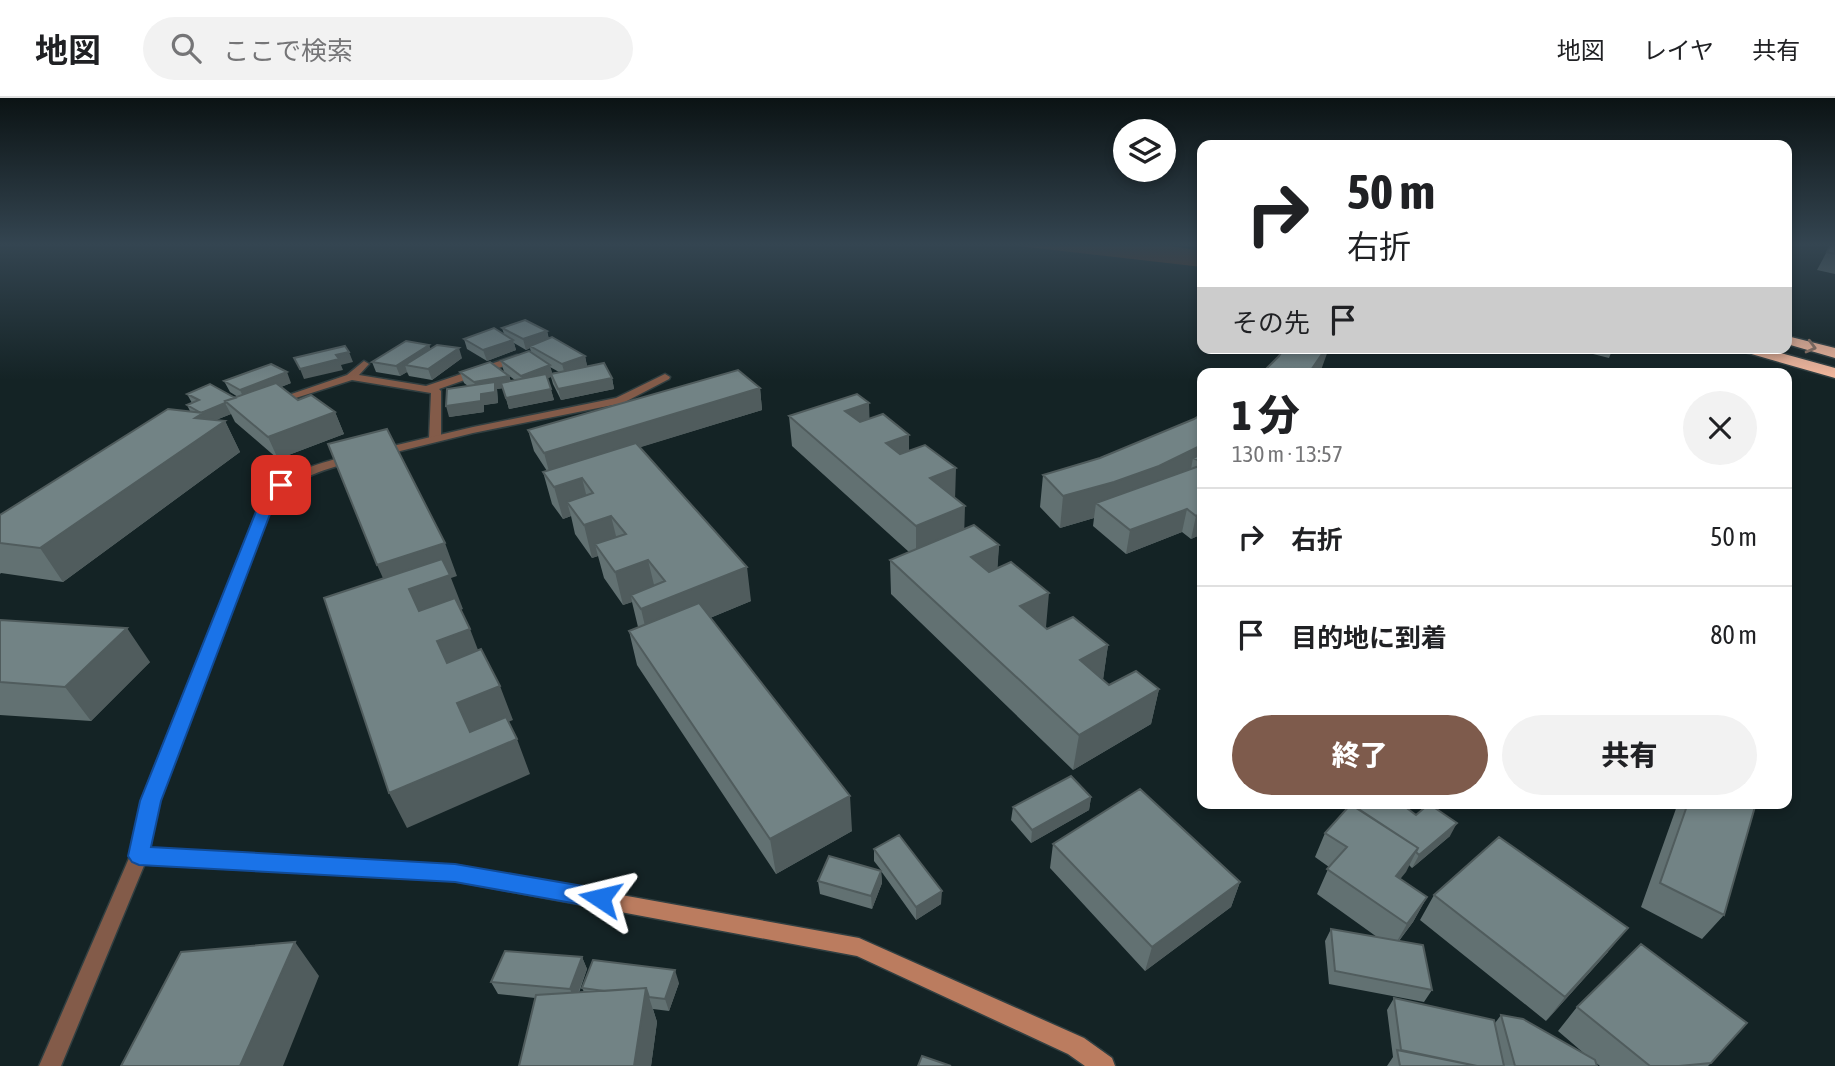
<!DOCTYPE html>
<html lang="ja">
<head>
<meta charset="utf-8">
<style>
	:root { --surface:#fff; --page:#f2f2f2; --text:#202124; --muted:#757577; --line:#e0e0e0; --accent:#7e5b4c }
	body { margin:0; font-family:"Asap Condensed","Noto Sans JP",sans-serif; background:var(--page); color:var(--text); height:100vh; display:flex; flex-direction:column; font-size:26px; white-space:nowrap }
	* { box-sizing:border-box; margin:0 }
	p { font-size:23px; color:var(--muted) }
	.icon { flex:none; width:38px; height:38px; fill:none; stroke:currentColor; stroke-width:2; stroke-linecap:round; stroke-linejoin:round }
	.map { position:relative; flex:1; overflow:hidden }
	.side { position:absolute; left:1197px; top:270px; width:595px; height:441px; display:flex; flex-direction:column; background:var(--surface); border-radius:14px; box-shadow:0 4px 10px #0003 }
	.side>* { flex:none }
	.hud { position:absolute; left:1197px; top:42px; width:595px; height:214px; border-radius:14px; box-shadow:0 4px 10px #0003; background:#fff; color:var(--text); overflow:hidden }
	.fabs { position:absolute; left:1113px; top:21px; display:grid; gap:14px }
	.fabs a { display:grid; place-items:center; width:63px; height:63px; border-radius:50%; background:var(--surface); box-shadow:0 4px 10px #0003; font-size:35px }
	.pin { position:absolute; display:grid; place-items:center; width:60px; height:60px; color:#fff; margin:-30px; border-radius:14px; box-shadow:0 4px 10px #0006 }
	.me { position:absolute; width:77px; margin:-38px; rotate:280deg; stroke-linejoin:round; filter:drop-shadow(0 0 5px #0008) }
	.turn { display:flex; align-items:center; gap:24px; height:147px; padding:0 35px; font-size:32px }
	.turn .icon { width:91px; height:91px; stroke-width:2.5 }
	.turn b { display:block; font-size:49px; line-height:60px }
	.then { display:flex; align-items:center; height:66px; padding:0 35px; background:#0003; gap:14px; font-size:26px }
	.round { display:grid; place-items:center; flex:none; width:74px; height:74px; border-radius:37px; background:var(--page) }
	.summary { display:flex; align-items:center; justify-content:space-between; height:119px; padding:0 35px }
	h1 { font-size:42px; font-weight:800; line-height:52px }
	.primary-button { display:flex; gap:14px; margin-top:auto; padding:14px 35px }
	.primary-button a { flex:1; height:80px; border-radius:42px; background:var(--accent); color:#fff; font-size:28px; font-weight:800; line-height:80px; text-align:center }
	.primary-button a+a { background:var(--page); color:var(--text) }
	ul { padding:0; list-style:none }
	li { display:flex; align-items:center; gap:21px; height:98px; padding:0 35px; border-top:2px solid var(--line) }
	li div { flex:1 }
	li b { display:block; font-size:26px }
	li em { font-style:normal }
	header { display:flex; align-items:center; gap:42px; box-sizing:border-box; height:98px; padding:0 35px; background:var(--surface); border-bottom:2px solid var(--line) }
	header strong { font-size:33px }
	nav { display:flex; gap:38px; margin-inline-start:auto; font-size:24px }
	.search { width:490px; height:63px; background:var(--page); display:flex; align-items:center; gap:18px; box-sizing:border-box; padding:0 24px; border-radius:38px; color:var(--muted); font-size:26px }
	.map>svg:first-child { display:block }
</style>
</head>
<body>
<header>
<strong>地図</strong>
<div class="search"><svg class="icon" aria-label="search" viewBox="0 0 24 24"><circle cx="10" cy="10" r="6"/><path d="M15 15l6 6"/></svg>ここで検索</div>
<nav><a>地図</a><a>レイヤ</a><a>共有</a></nav>
</header>
<div class="map">
<svg width="1835" height="968" viewBox="0 0 1835 968">
	<rect width="100%" height="100%" fill="#142325"/>
	<!-- green -->
	<path fill="#5a3321" d="M1001 146H1158L1202 153V169Z"/>
	<g fill="none" stroke-linecap="round" stroke-linejoin="round">
		<defs>
			<path id="lane" d="M517 257 521 258V262L439 291 441 293V341L435 344 429 341 431 295 352 282 280 305 276 306 271 303 347 277 364 263 369 266 359 277 426 288Z"/>
			<path id="street" d="M665 276 670 279 669 281 623 305 473 335 380 358 374 354 376 352 473 329 616 300Z
				M354 356 360 360 358 363C327 370 297 379 274 402L159 703 148 758 61 968H39L130 758 141 703 262 401C285 373 321 365 354 356Z"/>
			<path id="secondary" d="M139 750 455 767 859 840 1084 940 1112 960 1115 968H1085L1068 956 857 858 455 783 139 766 132 764 130 758 132 752Z"/>
			<path id="highway" d="M1787 238 1835 250V260L1787 246Z
				M1739 250H1763L1835 270V280L1741 253Z"/>
		</defs>
		<!-- lane casing -->
		<use href="#lane" stroke="#313f41" stroke-width="3"/>
		<!-- street casing -->
		<use href="#street" stroke="#313f41" stroke-width="3"/>
		<!-- secondary casing -->
		<use href="#secondary" stroke="#313f41" stroke-width="3"/>
		<!-- highway casing -->
		<use href="#highway" stroke="#313f41" stroke-width="3"/>
		<!-- lane -->
		<use href="#lane" fill="#835b49" fill-rule="evenodd"/>
		<!-- street -->
		<use href="#street" fill="#835b49" fill-rule="evenodd"/>
		<!-- secondary -->
		<use href="#secondary" fill="#bb7c5f" fill-rule="evenodd"/>
		<!-- highway -->
		<use href="#highway" fill="#f5b99e" fill-rule="evenodd"/>
	</g>
	<!-- wall -->
	<path fill="#627172" fill-rule="evenodd" d="M1831 146H1835V176L1817 172Z
		M502 230 547 233 549 241 585 258 587 268 612 280 614 291 561 302 553 286 551 279 547 280 554 302 509 311 503 290 497 291 498 305 484 307V314L449 319 468 288 464 285 460 274 509 278 511 283 515 282 504 274 501 263 531 255 530 250 526 252 514 245 516 252 487 263 467 251 464 241 504 236ZM550 269 559 274 552 275Z
		M429 247 430 251 462 260 432 282 409 278 407 274 400 278 376 274 372 264Z
		M1569 250H1613L1609 260Z
		M224 283 291 285 281 289 298 302 335 314 344 336 278 361 235 324 231 316 216 322 225 323 240 354 63 484 1 475 0 476V417L190 313 187 307 192 305 187 296 235 300 238 299 230 294Z
		M760 290 762 312 640 349 751 503 710 520 852 733 776 776 637 567 629 533 638 529 632 504 623 507 604 480 598 458 592 460 575 436 571 418 563 421 552 406 543 374 547 373 534 353 528 332Z
		M869 305V321L909 337V353L955 400 964 431 999 447 997 470 1046 529H1045L1047 531 1108 547 1103 581 1109 587 1159 591 1151 626 1073 672 891 496 890 462 909 454 792 348 789 318Z
		M1202 316V436L1191 441 1182 434 1126 456 1093 428 1094 420 1060 430 1040 409 1043 377 1100 360 1194 321Z
		M0 522 150 564 91 623 0 617Z
		M1091 699 1089 712 1031 745 1011 722 1013 709Z
		M1678 705H1756L1724 817 1702 841 1641 809Z
		M1356 710 1450 738 1412 770 1409 767 1400 781 1427 799 1413 824 1399 843 1432 892 1424 904 1329 886 1325 843 1331 831 1377 839 1317 796 1329 769 1315 759 1325 735Z
		M1053 746 1240 784 1231 809 1145 873 1050 770Z
		M874 751 941 806 916 822 881 773 882 785 872 811 820 796 818 783 881 772 874 763Z
		M1434 797 1608 854 1546 923 1420 822Z
		M582 859 587 871 579 895 584 894 582 890 679 885 669 913 653 911 657 924 651 968H519L535 900 498 896 491 884Z
		M1394 900 1495 925 1501 917 1586 957 1558 933 1577 909 1747 925 1708 968H1600L1596 965 1597 968H1387L1393 959 1387 912Z"/>
	<!-- shaded-wall -->
	<path fill="#505c5d" d="M547 233 549 243 530 248V250L526 252 523 241Z
		M513 242 516 252 487 263 483 252Z
		M429 247 433 257 405 267 407 274 400 278 396 268Z
		M459 250 462 260 432 282 428 271Z
		M1326 250H1329L1320 275H1309Z
		M349 254 353 264 341 267 343 272 304 281 300 271 336 257Z
		M585 258 587 268 565 277 562 266Z
		M550 267 553 278 551 276V279L524 289 521 278Z
		M287 274 291 285 245 303 240 292Z
		M509 278 512 289 497 291 498 305 484 307V314L449 319 446 308 477 295 474 284Z
		M612 280 614 291 561 302 558 291Z
		M760 290 762 312 550 377 544 355Z
		M551 291 554 302 509 311 506 300Z
		M225 305 231 316 208 325 225 323 240 354 63 484 40 450 201 315Z
		M869 305 870 335 845 313Z
		M335 314 344 336 278 361 268 339Z
		M909 337V368L886 345Z
		M1202 347V364L1193 360 1189 382 1096 405 1094 420 1060 430 1063 398Z
		M956 370 955 402 930 380Z
		M582 380 590 412 567 404 571 418 563 421 554 389Z
		M965 408 964 441 916 460V428Z
		M1187 411 1182 434 1126 456 1130 432Z
		M1202 415V436L1191 441 1196 418Z
		M611 418 619 450 595 446 598 458 592 460 584 427Z
		M445 445 457 478 451 480 463 511 423 525 392 500 377 467Z
		M999 447 997 480 971 459Z
		M648 462 656 495 631 497 632 504 623 507 615 474Z
		M747 469 751 503 649 545 641 511Z
		M1049 495 1046 529 1017 542 1020 508Z
		M127 530 150 564 91 623 65 589Z
		M470 531 483 565 451 577 437 543Z
		M1108 547 1103 582 1080 562Z
		M500 588 513 622 472 639 457 605Z
		M1159 591 1151 626 1073 672 1079 637Z
		M517 641 530 676 407 730 389 695Z
		M850 698 852 733 776 776 770 741Z
		M1091 699 1089 712 1031 745 1032 732Z
		M1457 725 1450 738 1412 770 1419 757Z
		M1418 750 1406 774 1383 802 1396 778Z
		M881 773 882 785 872 811 871 798Z
		M1240 784 1231 809 1145 873 1152 849Z
		M942 793 941 806 916 822V809Z
		M1427 799 1413 824 1393 850 1407 826Z
		M1628 830 1608 854 1546 923 1565 899Z
		M295 844 319 878 283 968H240Z
		M582 859 587 871 575 903 570 891Z
		M675 872 679 885 669 913 665 901Z
		M646 890 657 924 651 968H634Z"/>
	<!-- building -->
	<path fill="#728385" stroke="#505c5d" stroke-width="2" d="M1831 146H1835V156L1827 154Z
		M525 222 547 233 523 241 502 230Z
		M494 230 513 242 483 252 464 241Z
		M552 239 585 258 562 266 530 248Z
		M406 243 429 247 396 268 372 264Z
		M437 247 459 250 428 271 405 267Z
		M345 248 349 254 336 257 339 261 300 271 294 260Z
		M1284 250H1326L1309 275H1262L1279 258Z
		M529 253 550 267 521 278 501 263Z
		M490 264 509 278 474 284 460 274Z
		M604 265 612 280 558 291 551 276Z
		M271 266 287 274 240 292 224 283Z
		M738 272 760 290 544 355 528 332Z
		M546 276 551 291 506 300 501 285Z
		M495 284V294L481 296V303L446 308 447 291Z
		M276 285 298 302 311 297 335 314 268 339 225 303Z
		M210 286 235 300 225 303V305L201 315 187 307 199 302 187 296Z
		M857 296 869 305 845 313 860 324 883 316 909 337 886 345 900 356 925 347 956 370 930 380 965 408 916 428 789 318Z
		M168 311 203 315 195 320 225 323 40 450 0 445V417Z
		M1202 316V347L1159 368 1114 384 1063 398 1043 377 1100 360 1194 321Z
		M387 331 445 445 377 467 328 346Z
		M636 345 747 469 641 511 631 497 665 483 648 462 615 474 595 446 626 436 611 418 584 427 567 404 593 395 582 380 554 389 543 374Z
		M1202 356V364L1193 360Z
		M1202 367V415L1196 418 1187 411 1130 432 1096 405Z
		M974 427 999 447 971 459 989 474 1011 464 1049 495 1020 508 1047 531 1073 519 1108 547 1080 562 1109 587 1136 573 1159 591 1079 637 890 462Z
		M442 461 450 477 409 491 419 513 455 500 470 531 437 543 447 565 481 551 500 588 457 605 470 634 506 619 517 641 389 695 324 500Z
		M699 505 850 698 770 741 629 533Z
		M0 522 127 530 65 589 0 584Z
		M1071 678 1091 699 1032 732 1013 709Z
		M1140 691 1240 784 1152 849 1053 746Z
		M1362 705H1400L1416 717 1429 706 1457 725 1419 757 1416 754 1418 750 1356 710Z
		M1688 705H1756L1724 817 1660 785Z
		M1351 706 1418 750 1396 778 1427 799 1407 826 1327 771 1347 749 1325 735Z
		M899 737 942 793 916 809 874 751Z
		M1499 739 1628 830 1565 899 1434 797Z
		M829 758 881 773 871 798 818 783Z
		M1331 831 1423 847 1432 892 1335 873Z
		M295 844 240 968H121L181 854Z
		M1641 846 1747 925 1711 965 1679 968H1650L1577 909Z
		M505 853 582 859 570 891 491 884Z
		M593 862 675 872 665 901 649 899 646 890 604 893 582 890Z
		M646 890 634 968H519L536 897Z
		M1394 900 1494 922 1504 968H1477L1401 952Z
		M1501 917 1523 921 1595 962 1597 968H1515Z
		M1397 952 1477 968H1400Z
		M922 958 951 968H918Z"/>
	<!-- one-way arrows -->
	<defs><path id="oneway-chevron" d="M-2-3.5L2.5 0L-2 3.5" fill="none" stroke-width="1.6" stroke-linecap="round" stroke-linejoin="round" transform="scale(1.75)"/></defs>
	<use stroke="#8c7163" href="#oneway-chevron" transform="translate(1811 249) rotate(15)"/>
	<!-- sky -->
	<linearGradient id="sky" x2="0" y2="1"><stop stop-color="#0b1314"/><stop offset="0.52" stop-color="#344551"/><stop offset="1" stop-color="#344551" stop-opacity="0"/></linearGradient>
	<rect width="1835" height="282" fill="url(#sky)"/>
	<!-- route -->
	<path fill="#1a73e8" stroke="#114b97" stroke-width="2" d="M281 383 288 387 275 403 161 703 151 749 455 766 600 791 607 794 611 800 607 807 600 810 455 784 139 767 132 764 128 758 140 703 261 401 276 384Z"/>
</svg>
<div class="fabs">
<a><svg class="icon" aria-label="layers" viewBox="0 0 24 24"><path d="M12 4l9 5-9 5-9-5zM3 14l9 5 9-5"/></svg></a>
</div>
<div class="pin" style="left:281px;top:387px;background:#d93025"><svg class="icon" aria-label="arrive" viewBox="0 0 24 24"><path d="M6 21V4h12l-3 4 3 4H6"/></svg></div>
<svg class="me" style="left:600px;top:800px" viewBox="-20 -20 40 40"><path d="M0-17L14 15 0 8-14 15z" fill="#1a73e8" stroke="#fff" stroke-width="4"/></svg>
<div class="hud">
<div class="turn"><svg class="icon" aria-label="right" viewBox="0 0 24 24"><path d="M7 20v-9h11M14 6l5 5-5 5"/></svg><div><b>50 m</b>右折</div></div>
<div class="then">その先<svg class="icon" aria-label="arrive" viewBox="0 0 24 24"><path d="M6 21V4h12l-3 4 3 4H6"/></svg></div>
</div>
<section class="side">
<div class="summary"><div><h1>1 分</h1><p>130 m · 13:57</p></div><a class="round"><svg class="icon" aria-label="close" viewBox="0 0 24 24"><path d="M6 6l12 12M18 6L6 18"/></svg></a></div>
<ul>
<li><svg class="icon" aria-label="right" viewBox="0 0 24 24"><path d="M7 20v-9h11M14 6l5 5-5 5"/></svg><div><b>右折</b></div><em>50 m</em></li>
<li><svg class="icon" aria-label="arrive" viewBox="0 0 24 24"><path d="M6 21V4h12l-3 4 3 4H6"/></svg><div><b>目的地に到着</b></div><em>80 m</em></li>
</ul>
<div class="primary-button"><a>終了</a><a>共有</a></div>
</section>
</div>
</body>
</html>
